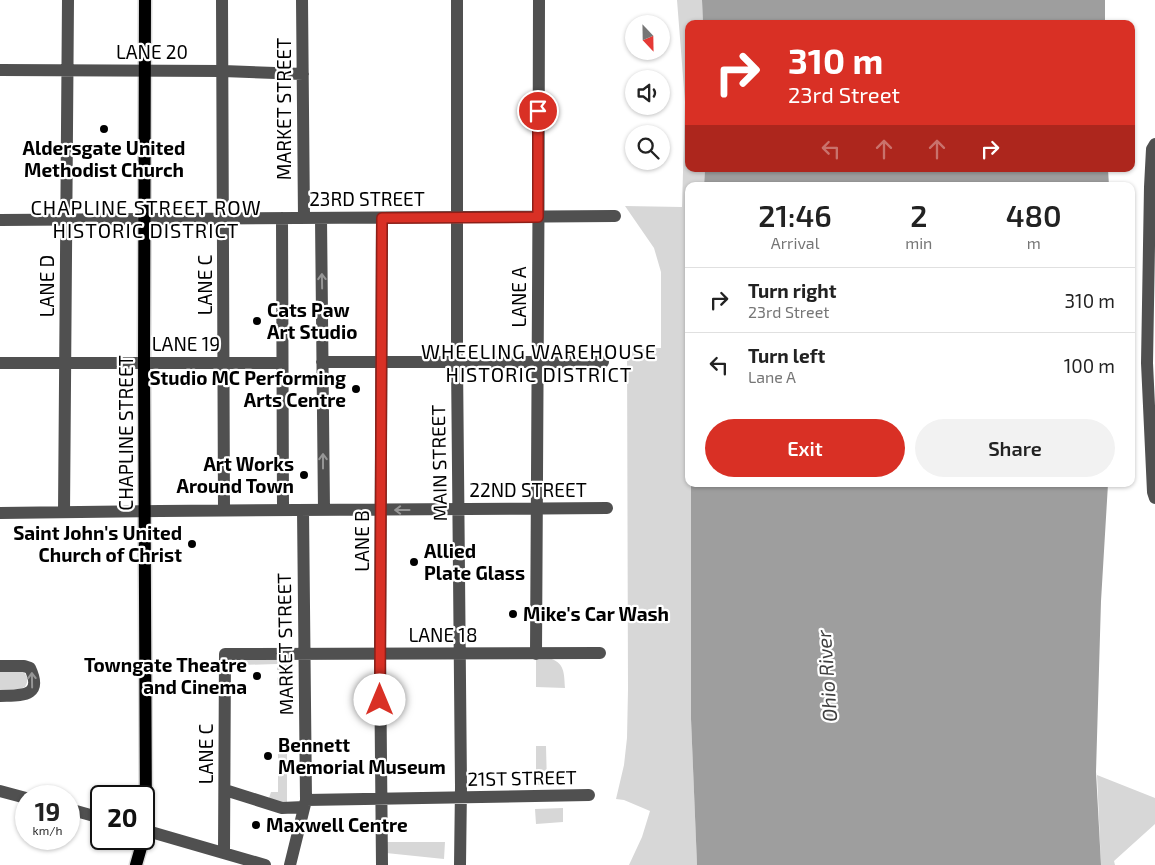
<!DOCTYPE html>
<html lang="en">
<head>
<meta charset="utf-8">
<style>
	:root { --surface:#fff; --page:#f2f2f2; --text:#222; --muted:#767676; --line:#e0e0e0; --accent:#d93025 }
	body { margin:0; font-family:"Exo 2",sans-serif; background:var(--page); color:var(--text); height:100vh; display:flex; flex-direction:column; font-size:19px; white-space:nowrap }
	* { box-sizing:border-box; margin:0 }
	p { font-size:16px; color:var(--muted) }
	.icon { flex:none; width:28px; height:28px; fill:none; stroke:currentColor; stroke-width:2; stroke-linecap:round; stroke-linejoin:round }
	.map { position:relative; flex:1; overflow:hidden }
	.panel { position:absolute; left:685px; top:182px; width:450px; height:305px; display:flex; flex-direction:column; background:var(--surface); border-radius:10px; box-shadow:0 1px 4px #0004 }
	.panel>* { flex:none }
	.banner { position:absolute; left:685px; top:20px; width:450px; height:152px; border-radius:10px; box-shadow:0 1px 4px #0004; background:#d93025; color:#fff; overflow:hidden }
	.needle { width:32px; rotate:158deg }
	.fabs { position:absolute; left:625px; top:15px; display:grid; gap:10px }
	.fabs a { display:grid; place-items:center; width:45px; height:45px; border-radius:50%; background:var(--surface); box-shadow:0 1px 4px #0004; font-size:25px }
	.speed { position:absolute; left:15px; top:785px; display:flex; gap:10px; font-size:25px; font-weight:700; text-align:center }
	.speed>* { display:grid; place-content:center; width:65px; height:65px; border-radius:50%; background:var(--surface); box-shadow:0 1px 4px #0004; line-height:1 }
	.speed small { font-size:12px; font-weight:400 }
	.speed .limit { border:2px solid #111; border-radius:8px; background:#fff; color:#111 }
	.pin { position:absolute; display:grid; place-items:center; width:42px; height:42px; color:#fff; margin:-21px; border:2px solid #fff; border-radius:50%; box-shadow:0 1px 5px #0007 }
	.me { position:absolute; width:55px; margin:-28px; rotate:0deg; stroke-linejoin:round; filter:drop-shadow(0 0 4px #0008) }
	.turn { display:flex; align-items:center; gap:18px; height:105px; padding:0 20px; font-size:22px }
	.turn .icon { width:65px; height:65px; stroke-width:2.5 }
	.turn b { display:block; font-size:35px; line-height:42px }
	.lanes { display:flex; align-items:center; height:48px; padding:0 20px; background:#0003; justify-content:center; gap:25px; direction:ltr }
	.lanes .off { opacity:.35 }
	.eta { display:flex; justify-content:space-evenly; align-items:center; height:85px; text-align:center }
	.eta b { font-size:30px; font-weight:600; line-height:35px }
	.cta { display:flex; gap:10px; margin-top:auto; padding:10px 20px }
	.cta a { flex:1; height:58px; border-radius:30px; background:var(--accent); color:#fff; font-size:20px; font-weight:600; line-height:58px; text-align:center }
	.cta a+a { background:var(--page); color:var(--text) }
	ul { padding:0; list-style:none }
	li { display:flex; align-items:center; gap:15px; height:65px; padding:0 20px; border-top:1px solid var(--line) }
	li div { flex:1 }
	li b { display:block; font-size:19px }
	li em { font-style:normal }
	.map>svg:first-child { display:block }
</style>
</head>
<body>
<div class="map">
<svg width="1155" height="865" viewBox="0 0 1155 865">
	<rect width="100%" height="100%" fill="#fff"/>
	<!-- green -->
	<path fill="#d7d7d7" d="M677 0H702L703 24H689V169H705L704 186H689V484H691V719L697 865H629L642 837 650 811 624 800 616 799 624 765 627 738 628 690 627 349 661 348V272L654 248 625 206 682 207 685 102Z
		M548 658C565 662 564 673 565 688L536 687V659Z
		M241 659H287L288 684 277 685V678L282 677V670H277V664L241 665Z
		M21 670C28 675 29 680 25 687L20 689 0 690V672Z
		M536 746H546L547 785H536Z
		M278 751H287V804L268 801 271 792H278Z
		M1097 775 1155 798V824L1114 861 1115 865H1101Z
		M563 808V822L536 824 535 809Z
		M386 842H445L444 859 386 853Z"/>
	<!-- water -->
	<path fill="#9e9e9e" d="M702 0H1105V24H703Z
		M705 169H1108L1109 186H704Z
		M691 484H1108L1101 601 1096 772 1101 865H697L691 719Z"/>
	<g fill="none" stroke-linecap="round" stroke-linejoin="round">
		<defs>
			<path id="major" d="M136 865 146 830 144 363 145 0"/>
		</defs>
		<!-- major casing -->
		<use href="#major" stroke="#dbdbdb" stroke-width="15"/>
		<!-- minor -->
		<path stroke="#505050" stroke-width="12" d="M222 0 224 510
			M302 0 304 218
			M457 0V362L461 787 460 865
			M0 70 223 71 303 74
			M1155 144 1152 149 1150 187 1147 363 1153 492 1155 498
			M282 218 283 510
			M321 218 324 510
			M382 218 380 654 382 865
			M0 220 615 216
			M322 362H603
			M0 363H282
			M64 512 68 0
			M0 513 160 511 607 508
			M536 654C539 436 538 218 539 0
			M0 666H24L30 668C44 698 20 695 0 696
			M225 790 282 808 304 807
			M0 791 26 798
			M306 800 589 795
			M69 809 101 818
			M144 830 265 865
			M224 853 225 654 600 653
			M290 865 306 800 303 510"/>
		<!-- major -->
		<use href="#major" stroke="#000" stroke-width="12"/>
	</g>
	<!-- one-way arrows -->
	<defs><path id="oneway-shaft" d="M-6 0H5M1.5-3L5.5 0L1.5 3" fill="none" stroke-width="1.6" stroke-linecap="round" stroke-linejoin="round" transform="scale(1.25)"/></defs>
	<g stroke="#969696">
		<use href="#oneway-shaft" transform="translate(322 281) rotate(-91)"/>
		<use href="#oneway-shaft" transform="translate(323 461) rotate(-90)"/>
		<use href="#oneway-shaft" transform="translate(402 510) rotate(180)"/>
		<use href="#oneway-shaft" transform="translate(32 680) rotate(-91)"/>
	</g>
	<g fill="none" stroke-linecap="round" stroke-linejoin="round">
		<defs>
			<path id="route" d="M380 700 382 218 538 217V111"/>
		</defs>
		<!-- route casing -->
		<use href="#route" stroke="#8d1f18" stroke-width="12"/>
		<!-- route -->
		<use href="#route" stroke="#d93025" stroke-width="9"/>
	</g>
	<!-- markers -->
	<g fill="#000" stroke="#fff" stroke-width="2">
		<circle cx="104" cy="129" r="5"/>
		<circle cx="257" cy="321" r="5"/>
		<circle cx="356" cy="389" r="5"/>
		<circle cx="304" cy="475" r="5"/>
		<circle cx="192" cy="544" r="5"/>
		<circle cx="414" cy="562" r="5"/>
		<circle cx="513" cy="614" r="5"/>
		<circle cx="257" cy="676" r="5"/>
		<circle cx="268" cy="756" r="5"/>
		<circle cx="256" cy="825" r="5"/>
	</g>
	<g text-anchor="middle" stroke-width="4.5" stroke-linejoin="round" paint-order="stroke">
		<!-- street labels -->
		<g font-size="19" fill="#000" stroke="#fff">
			<text x="152" y="59">LANE 20</text>
			<text transform="translate(284 109) rotate(-90)" y="7">MARKET STREET</text>
			<text x="367" y="206">23RD STREET</text>
			<text transform="translate(205 285) rotate(-90)" y="7">LANE C</text>
			<text transform="translate(47 286) rotate(-90)" y="7">LANE D</text>
			<text transform="translate(519 297) rotate(-90)" y="7">LANE A</text>
			<text x="186" y="351">LANE 19</text>
			<text transform="translate(126 433) rotate(-90)" y="7">CHAPLINE STREET</text>
			<text transform="translate(439 463) rotate(-91)" y="7">MAIN STREET</text>
			<text x="528" y="497">22ND STREET</text>
			<text transform="translate(362 541) rotate(-90)" y="7">LANE B</text>
			<text x="443" y="642">LANE 18</text>
			<text transform="translate(285 644) rotate(-91)" y="7">MARKET STREET</text>
			<text transform="translate(206 754) rotate(-90)" y="7">LANE C</text>
			<text transform="translate(522 778) rotate(-1)" y="7">21ST STREET</text>
		</g>
		<!-- poi labels -->
		<g font-size="19" font-weight="bold" fill="#000" stroke="#fff" text-anchor="start">
			<text x="104" y="155" text-anchor="middle">Aldersgate United<tspan x="104" dy="22">Methodist Church</tspan></text>
			<text x="267" y="317">Cats Paw<tspan x="267" dy="22">Art Studio</tspan></text>
			<text x="346" y="385" text-anchor="end">Studio MC Performing<tspan x="346" dy="22">Arts Centre</tspan></text>
			<text x="294" y="471" text-anchor="end">Art Works<tspan x="294" dy="22">Around Town</tspan></text>
			<text x="182" y="540" text-anchor="end">Saint John's United<tspan x="182" dy="22">Church of Christ</tspan></text>
			<text x="424" y="558">Allied<tspan x="424" dy="22">Plate Glass</tspan></text>
			<text x="523" y="621">Mike's Car Wash</text>
			<text x="247" y="672" text-anchor="end">Towngate Theatre<tspan x="247" dy="22">and Cinema</tspan></text>
			<text x="278" y="752">Bennett<tspan x="278" dy="22">Memorial Museum</tspan></text>
			<text x="266" y="832">Maxwell Centre</text>
		</g>
		<!-- neighbourhood labels -->
		<g font-size="20" letter-spacing="1" fill="#000" stroke="#fff">
			<text x="146" y="215">CHAPLINE STREET ROW<tspan x="146" dy="23">HISTORIC DISTRICT</tspan></text>
			<text x="539" y="359">WHEELING WAREHOUSE<tspan x="539" dy="23">HISTORIC DISTRICT</tspan></text>
		</g>
		<!-- water labels -->
		<g font-size="20" font-style="italic" fill="#3f3f3f" stroke="#fff">
			<text transform="translate(827 676) rotate(-94)" y="7">Ohio River</text>
		</g>
	</g>
</svg>
<div class="fabs">
<a><svg class="needle" viewBox="-14 -14 28 28"><path d="M0-13l5 13h-10z" fill="#e53935"/><path d="M0 13l5-13h-10z" fill="#767676"/></svg></a>
<a><svg class="icon" aria-label="sound" viewBox="0 0 24 24"><path d="M4 9h4l5-4v14l-5-4H4zM17 9q2 3 0 6"/></svg></a>
<a><svg class="icon" aria-label="search" viewBox="0 0 24 24"><circle cx="10" cy="10" r="6"/><path d="M15 15l6 6"/></svg></a>
</div>
<div class="speed"><div>19<small>km/h</small></div><div class="limit">20</div></div>
<div class="pin" style="left:538px;top:111px;background:#d93025"><svg class="icon" aria-label="arrive" viewBox="0 0 24 24"><path d="M6 21V4h12l-3 4 3 4H6"/></svg></div>
<svg class="me" style="left:380px;top:700px" viewBox="-20 -20 40 40"><circle r="19" fill="#fff"/><path d="M0-13L10 11 0 6-10 11z" fill="#d93025"/></svg>
<div class="banner">
<div class="turn"><svg class="icon" aria-label="right" viewBox="0 0 24 24"><path d="M7 20v-9h11M14 6l5 5-5 5"/></svg><div><b>310 m</b>23rd Street</div></div>
<div class="lanes"><svg class="icon off" aria-label="left" viewBox="0 0 24 24"><path d="M17 20v-9H6M10 6l-5 5 5 5"/></svg><svg class="icon off" aria-label="ahead" viewBox="0 0 24 24"><path d="M12 20V5M6 11l6-6 6 6"/></svg><svg class="icon off" aria-label="ahead" viewBox="0 0 24 24"><path d="M12 20V5M6 11l6-6 6 6"/></svg><svg class="icon" aria-label="right" viewBox="0 0 24 24"><path d="M7 20v-9h11M14 6l5 5-5 5"/></svg></div>
</div>
<section class="panel">
<div class="eta">
<div><b>21:46</b><p>Arrival</p></div>
<div><b>2</b><p>min</p></div>
<div><b>480</b><p>m</p></div>
</div>
<ul>
<li><svg class="icon" aria-label="right" viewBox="0 0 24 24"><path d="M7 20v-9h11M14 6l5 5-5 5"/></svg><div><b>Turn right</b><p>23rd Street</p></div><em>310 m</em></li>
<li><svg class="icon" aria-label="left" viewBox="0 0 24 24"><path d="M17 20v-9H6M10 6l-5 5 5 5"/></svg><div><b>Turn left</b><p>Lane A</p></div><em>100 m</em></li>
</ul>
<div class="cta"><a>Exit</a><a>Share</a></div>
</section>
</div>
</body>
</html>
